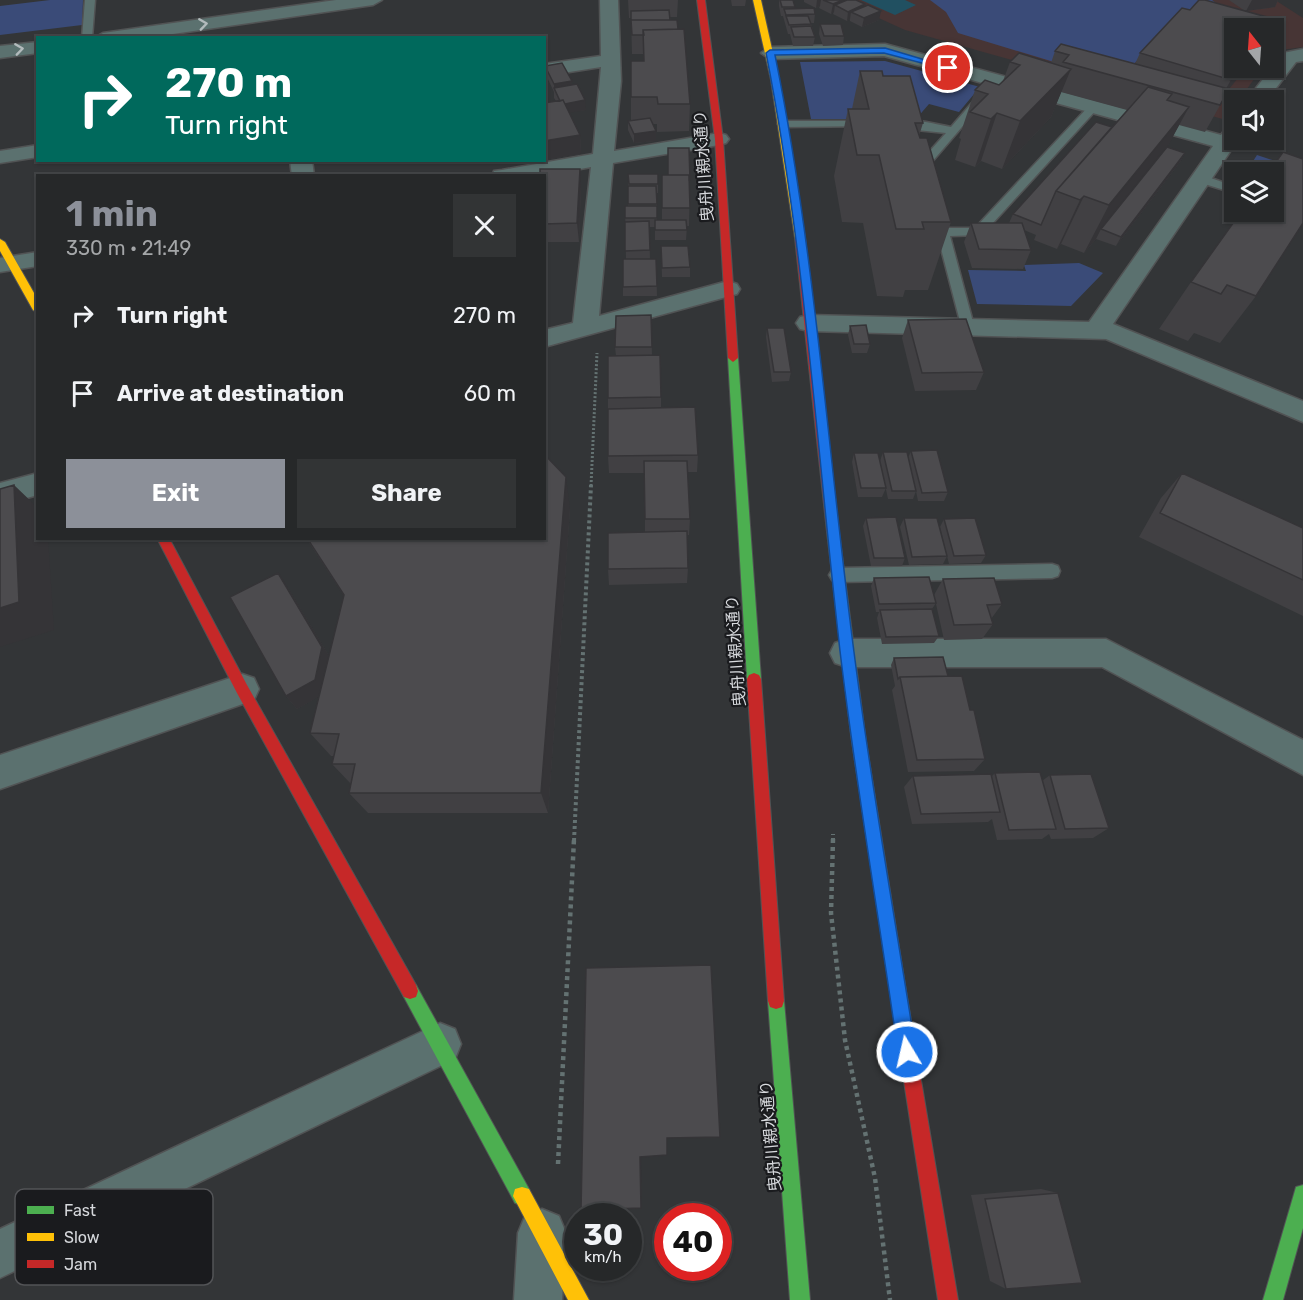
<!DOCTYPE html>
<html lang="en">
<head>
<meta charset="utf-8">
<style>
	:root { --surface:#262829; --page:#323435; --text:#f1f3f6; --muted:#a4a6a8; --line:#424446; --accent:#8c9099 }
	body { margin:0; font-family:Rubik,"Noto Sans JP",sans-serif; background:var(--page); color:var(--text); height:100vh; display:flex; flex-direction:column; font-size:22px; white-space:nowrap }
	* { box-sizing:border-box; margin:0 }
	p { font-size:20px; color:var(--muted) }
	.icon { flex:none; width:33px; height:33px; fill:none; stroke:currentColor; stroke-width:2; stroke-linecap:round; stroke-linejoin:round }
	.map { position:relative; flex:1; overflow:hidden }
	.details { position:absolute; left:36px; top:174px; width:510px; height:366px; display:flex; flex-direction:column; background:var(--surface); border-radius:0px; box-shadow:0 2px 4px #0004,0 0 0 2px var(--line) }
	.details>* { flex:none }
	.banner { position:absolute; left:36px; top:36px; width:510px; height:126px; border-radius:0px; box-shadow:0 2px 4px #0004,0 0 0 2px var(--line); background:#00695c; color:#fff; overflow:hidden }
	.needle { width:39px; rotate:343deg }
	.buttons { position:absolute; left:1224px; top:18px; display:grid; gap:12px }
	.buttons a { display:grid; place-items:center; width:60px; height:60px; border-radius:0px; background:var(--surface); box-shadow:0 2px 4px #0004,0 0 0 2px var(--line); font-size:30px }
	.speed { position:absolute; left:564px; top:1203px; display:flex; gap:12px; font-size:30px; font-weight:700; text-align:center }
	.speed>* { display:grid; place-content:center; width:78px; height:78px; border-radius:50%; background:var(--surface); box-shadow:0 2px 4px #0004,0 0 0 2px var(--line); line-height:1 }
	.speed small { font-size:15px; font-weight:400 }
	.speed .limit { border:9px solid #d22; background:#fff; color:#111 }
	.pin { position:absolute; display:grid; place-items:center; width:51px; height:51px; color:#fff; margin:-26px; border:3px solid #fff; border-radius:50%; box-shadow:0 2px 6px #0007 }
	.me { position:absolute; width:66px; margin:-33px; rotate:351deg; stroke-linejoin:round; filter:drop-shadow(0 0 4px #0008) }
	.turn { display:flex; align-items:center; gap:21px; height:126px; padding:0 30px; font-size:27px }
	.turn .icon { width:78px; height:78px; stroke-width:2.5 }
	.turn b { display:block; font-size:42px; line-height:51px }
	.round { display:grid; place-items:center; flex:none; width:63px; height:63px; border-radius:0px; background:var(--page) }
	.headline { display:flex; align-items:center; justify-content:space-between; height:102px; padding:0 30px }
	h1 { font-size:36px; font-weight:700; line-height:45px; color:var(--accent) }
	.button { display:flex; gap:12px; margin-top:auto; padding:12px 30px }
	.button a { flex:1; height:69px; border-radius:0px; background:var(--accent); color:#fff; font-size:24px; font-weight:700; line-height:69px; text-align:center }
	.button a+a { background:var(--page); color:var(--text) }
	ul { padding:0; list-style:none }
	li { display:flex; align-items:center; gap:18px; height:78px; padding:0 30px }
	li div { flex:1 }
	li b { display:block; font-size:22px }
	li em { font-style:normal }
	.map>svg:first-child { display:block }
</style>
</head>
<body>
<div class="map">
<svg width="1303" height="1300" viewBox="0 0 1303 1300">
	<rect width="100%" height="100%" fill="#333537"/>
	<!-- education -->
	<path fill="#473535" d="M839 0H1275L1303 18V47L1274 51V28H1234V68H1262L1239 100H1234V108L1226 120 905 30Z"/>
	<!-- green -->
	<path fill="#3a4b78" d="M50 0H83L82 25 0 35V6Z
		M930 0H1212L1225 10 1165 32 1127 71 1112 75 1087 72 958 33 946 12Z
		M885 61 980 87 959 112 929 104 916 119H811L800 62Z
		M1257 155 1303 170 1246 172Z
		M1079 263 1103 273 1071 306 977 304 968 270 1026 271 1024 265Z"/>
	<!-- water -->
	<path fill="#215061" d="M861 0H905L916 5 895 15Z"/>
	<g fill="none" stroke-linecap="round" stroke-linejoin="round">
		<defs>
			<path id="lane" d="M85 0H95L92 38H82Z
				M977 97 986 99 931 163 933 178H925L919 163 946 133 897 128 891 125C904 115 935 124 951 127Z
				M1089 106 1098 108 982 235 950 236 974 326 967 331 962 329 933 218 943 215 948 228H975Z
				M870 121 874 122V126L784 127 778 124 784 121Z
				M1202 175 1234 186V193L1198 182 1196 179Z
				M1052 564 1058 566 1060 571 1058 576 1052 578 838 582 832 580 829 575 832 570 838 568Z"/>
			<path id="street" d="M336 0H382L373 5 145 38H94L103 33Z
				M600 0H618L621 81 614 151 719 133 726 135 729 139 726 143 719 145 613 163 599 316 728 281 737 284 740 289 737 294 544 347V330L573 323 591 167 543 176H492L494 171 502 170 593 154 601 67 544 76V64L601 56Z
				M38 42V53L0 58V46Z
				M885 44 1221 135 1227 127 1234 125V140H1238L1113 324 1303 401V422L1106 339 809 331 800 329 796 323 800 317 809 315 1089 322 1213 146 884 56 770 59 761 53 770 47Z
				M1303 49V61L1296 62 1267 100H1247L1283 53Z
				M38 145V157L0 163V151Z
				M290 160H312L314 176H292Z
				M38 252V266L0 272V258Z
				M38 473V495L0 505V483Z
				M847 639H1106L1303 740V775L1102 667H847L835 663 830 653 835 643Z
				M242 674 254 678 259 689 254 700 0 789V755Z
				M440 1023 455 1029 461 1044 455 1059 0 1278V1229Z
				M542 1209 559 1216 566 1233 562 1300H514L518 1233 525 1216Z"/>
			<path id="fast" d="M733 354 738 358 761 679 759 683 754 685 749 683 747 679 728 358Z
				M833 527 839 532 865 735 905 985 903 991 897 993 891 991 889 985 851 735 827 532Z
				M410 983 416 985 529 1189 531 1196 529 1203 522 1205 515 1203 404 997 402 991 404 985Z
				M776 993 782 995 784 1001 810 1300H790L768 1001 770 995Z
				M1303 1185V1228L1283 1300H1263L1294 1194 1296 1187Z"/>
			<path id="slow" d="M753 0H761L779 80 805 238 800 241 795 238 771 80Z
				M0 239 5 242 38 300V313L33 310 0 251Z
				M522 1187 529 1189 589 1300H568L513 1196 515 1189Z"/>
			<path id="jam" d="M697 0H705L723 139 738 358 733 362 728 358 715 139Z
				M800 235 805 238 839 532 833 537 827 532 795 238Z
				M157 538H169L247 685 416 985 418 991 416 997 410 999 404 997 237 693Z
				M754 673 759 675 761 679 784 1001 782 1007 776 1009 770 1007 768 1001 747 679 749 675Z
				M897 977 903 979 905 985 958 1300H938L889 985 891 979Z"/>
		</defs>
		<!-- lane casing -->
		<use href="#lane" stroke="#515354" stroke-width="3"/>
		<!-- street casing -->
		<use href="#street" stroke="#515354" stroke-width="3"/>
		<!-- fast casing -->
		<use href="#fast" stroke="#515354" stroke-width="2"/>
		<!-- slow casing -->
		<use href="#slow" stroke="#515354" stroke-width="2"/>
		<!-- jam casing -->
		<use href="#jam" stroke="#515354" stroke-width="2"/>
		<!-- path-far2 -->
		<path stroke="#647272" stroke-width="3" stroke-dasharray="2 2" stroke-linecap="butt" d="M591 486 597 353"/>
		<!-- path-far1 -->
		<path stroke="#647272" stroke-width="4" stroke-dasharray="3 3" stroke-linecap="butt" d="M574 841 591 485
			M833 841V834"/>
		<!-- path -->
		<path stroke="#647272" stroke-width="4.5" stroke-dasharray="4 4" stroke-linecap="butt" d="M833 839 831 913 845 1040 875 1178 890 1300
			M558 1164 574 839"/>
		<!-- lane -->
		<use href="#lane" fill="#5b716f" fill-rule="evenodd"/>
		<!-- street -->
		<use href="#street" fill="#5b716f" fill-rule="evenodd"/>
		<!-- fast -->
		<use href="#fast" fill="#4caf50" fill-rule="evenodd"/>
		<!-- slow -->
		<use href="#slow" fill="#ffc107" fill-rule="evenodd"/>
		<!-- jam -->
		<use href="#jam" fill="#c62828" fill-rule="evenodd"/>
	</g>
	<!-- wall -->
	<path fill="#414043" d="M628 0H678L677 17H670L690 104 689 131 657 132V124H653L656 141 634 143 628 130V121L631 120V61H644L643 54H632L631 18H629Z
		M731 0H746L745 6H732Z
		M779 0H793L795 9 815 14 814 23H811L815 37 813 46H793L790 34H788L783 16H781L779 6Z
		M804 0H856L865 4V6L879 20 862 27 850 21V19L847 21 833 14 834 12 831 14 819 8 820 6 816 8 804 2Z
		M1229 0H1278L1275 7 1246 11 1278 20 1273 28H1234V68L1228 91 1205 132 1179 125 1167 147 1185 153 1180 162 1116 246 1096 239 1084 253 1061 244 1057 249 1034 240 1036 235 1024 230 1031 250 1023 269 972 268 964 242 971 223H1009L1013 214 1112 127 1127 110 1061 92 1051 117 1002 169 981 161 975 167 955 160 961 139 959 138 975 90 999 85 1003 81 1010 62 1051 63 1055 51 1135 64 1140 53 1190 10 1245 11Z
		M820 24 844 36 843 45 823 46 819 34Z
		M545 66 572 81V85L586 110 569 112 580 135 581 154 544 160V76L548 103 556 101 554 98V92L546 75Z
		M860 71 883 76 923 123 919 136 951 222 928 290H905L903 297 877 296 863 223 842 222 834 176 848 109H852Z
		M628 174H658V193H657V220H662V175L690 180 689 226H687L686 240H655V227H649L650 259H656L657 296H623V287L626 259 625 206H628Z
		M544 176 581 188 579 242H544Z
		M1241 212 1256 296 1220 343 1194 333 1188 341 1159 329 1191 282Z
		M661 246 690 267V277H662Z
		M651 315 652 356 661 397V408L698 455 697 472H687L690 519 689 535H687L688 568 687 583 609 585 608 569 645 532V473H609L608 456V398L616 356 615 347Z
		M908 320 984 372 976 390 915 391 902 338Z
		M850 326 870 344 867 353H852L848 335Z
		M767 328 791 372 789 381 772 382 766 337Z
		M911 451 948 492 944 501H918L916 491 913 499H888L880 461 883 452 908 458Z
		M854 453 886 488 882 497H858L852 462Z
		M1182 473 1303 528V616L1139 537 1161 498Z
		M570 509 548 813H368L349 793 351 784 332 764 334 756H331L310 733 319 696 297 709 286 696 288 588 329 656 344 596 306 538H544Z
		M866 518 905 558 902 566H871L863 526Z
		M904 518 947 556 943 564 909 565 900 527Z
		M944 519 986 555 981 563 949 564 940 527Z
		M874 578 936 603 932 609 939 636 934 643 882 644 877 618 879 612H876L871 586Z
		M943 579 1002 604 991 619 993 624 982 639 944 640 934 595Z
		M894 658 948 676 970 710 985 759 974 771 908 772 892 690 895 686 891 665Z
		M995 773 1042 781 1050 775 1109 828 1093 838 1051 839 1049 834 1042 839 997 840 992 819 988 822 912 824 904 787 913 776 991 777Z
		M1041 1189 1058 1193 1006 1289 990 1281 971 1195Z"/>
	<!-- shaded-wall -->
	<path fill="#353437" d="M817 0H821L820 6 816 8Z
		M843 0H849L835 5 834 12 831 14 833 4Z
		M1252 0H1278L1275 7 1246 11Z
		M865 4 863 14 851 12 850 19 847 21 848 12Z
		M881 11 879 20 862 27 864 18Z
		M1241 68H1246L1217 104 1231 80Z
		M1071 69 1051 117 1002 169 1020 121Z
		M544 79H546L549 106 544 107Z
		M572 81V91L554 90V84Z
		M585 100 586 110 562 114 561 104Z
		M1189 107 1163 155 1101 229 1096 239 1084 253 1109 205Z
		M997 113 981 161 975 167 991 119Z
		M656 131V141L634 143V134Z
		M580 135 581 154 544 160V141Z
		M1185 153 1180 162 1116 246 1121 237Z
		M580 169 581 188 579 242 577 223Z
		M1084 196 1061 244 1057 249 1080 200Z
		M566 477 570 509 548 813 541 793Z
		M14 485 38 508V538H48L54 630 0 647V608Z
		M278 573 288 588 332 661 325 693 297 709 286 696Z
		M641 1154 642 1202 641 1208 640 1157Z"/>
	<!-- building -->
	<path fill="#4c4b4e" stroke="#353437" stroke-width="1.5" d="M780 0H793L795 7H782Z
		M823 0H843L833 4Z
		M847 0H856L865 4 848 12 835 5Z
		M1199 0H1205L1278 20 1271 28H1234V68H1241L1231 80 1140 53 1182 8 1190 10Z
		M868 5 881 11 864 18 851 12Z
		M814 8 815 14 786 15 784 9Z
		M669 10 670 20H631V11Z
		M786 16H808L811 24 789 25Z
		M631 20H677L678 29 643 30 644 35H632Z
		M820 24H841L844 36H824Z
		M811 26 815 37H794L791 27Z
		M684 29 690 104H658L657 97H631V61H644L643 30Z
		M1061 44 1229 89 1220 105 1063 62 1069 55 1055 51Z
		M1019 53 1071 69 1020 121 997 113 991 119 970 112 988 94 975 90 985 80 999 85 1020 65 1010 62Z
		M562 63 572 81 554 84 545 66Z
		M860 71H882L883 76H910L923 123H915L920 138H927L951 222H922L924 229H896L879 155H857L848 109H869Z
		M577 84 585 100 565 104 563 100 560 101 554 88Z
		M1148 87 1172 94 1167 100 1189 107 1109 205 1084 196 1080 200 1056 191Z
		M563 100 580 135 544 141V103Z
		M650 118 656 131 634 134 628 121Z
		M1096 122 1112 127 1056 191 1041 225 1013 214Z
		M1167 147 1185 153 1121 237 1101 229Z
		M668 148H689L690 180H689V175H668Z
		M1283 152 1303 159V223L1256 296 1227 285 1221 294 1191 282 1241 212H1274V172H1269Z
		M540 169H580L577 223 544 224V176H540Z
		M628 174H658V184H629Z
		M662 175H689L690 208H662Z
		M628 186H656L657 204H628Z
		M625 206H657V218H625Z
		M655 220H686L687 230H655Z
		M649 221 650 250 625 251V222Z
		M971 223H1022L1031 250 979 249Z
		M661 246H688L690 267 662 268Z
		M623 259H656L657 286 623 287Z
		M651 315 652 347H615L616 316Z
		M966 319 984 372 922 373 908 320Z
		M866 325 870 344H854L850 326Z
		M767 328H784L791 372H774Z
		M660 355 661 397 608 398V356Z
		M695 407 698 455 608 456V409Z
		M937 450 948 492 922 493 911 451Z
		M883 452H907L916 491H892Z
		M854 453H878L886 488H861Z
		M544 454 566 477 541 793H349L355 764H332L339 734 310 733 344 595 307 538H544Z
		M644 461H687L690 519H645Z
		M1182 473 1303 528V580L1160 513Z
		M14 485 19 602 0 608V489Z
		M896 517 905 558H874L866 518Z
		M904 518H937L947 556 912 557Z
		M975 518 986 555 954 556 944 519Z
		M687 531 688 568 608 569V533Z
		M278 573 322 647 315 680 286 696 230 597Z
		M929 577 936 603 879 604 874 578Z
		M994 578 1002 604 987 605 993 624 954 625 943 579Z
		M932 609 939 636 886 637 880 610Z
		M943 657 948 676 900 677 898 679 894 658Z
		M962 676 970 710H974L985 759 917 760 900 677Z
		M1040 772 1056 829 1009 830 995 773Z
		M991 774 1000 812 921 814 913 776Z
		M1091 774 1109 828 1065 829 1050 775Z
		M711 965 720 1137 667 1138V1155L640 1157 641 1208 581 1210 586 968Z
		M1058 1193 1082 1283 1006 1289 985 1199Z"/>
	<!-- one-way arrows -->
	<defs><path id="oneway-chevron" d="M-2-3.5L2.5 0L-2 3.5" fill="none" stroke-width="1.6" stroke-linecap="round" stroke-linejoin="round" transform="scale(1.5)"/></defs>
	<g stroke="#b2babc">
		<use href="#oneway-chevron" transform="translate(203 24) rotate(-8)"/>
		<use href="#oneway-chevron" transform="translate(19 49) rotate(-8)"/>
	</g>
	<!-- route -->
	<path fill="#1a73e8" stroke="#114b97" stroke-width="1.5" d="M885 48 952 68 948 70 884 53 775 55C815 251 828 453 854 652 871 785 895 918 916 1052L913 1058 907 1060 901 1058 898 1052C879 918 856 785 840 651 817 451 805 250 766 53L770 50Z"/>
	<g text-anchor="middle" stroke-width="4.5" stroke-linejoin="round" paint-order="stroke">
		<!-- street labels -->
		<g font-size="16" fill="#d7d9dd" stroke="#1a1b1e">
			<text transform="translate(703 166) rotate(-94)" y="6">曳舟川親水通り</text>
			<text transform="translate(735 651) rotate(-94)" y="6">曳舟川親水通り</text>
			<text transform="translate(770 1136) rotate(-95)" y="6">曳舟川親水通り</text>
		</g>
	</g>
	<!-- legend -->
	<rect x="15" y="1189" width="198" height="96" rx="9" fill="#1a1b1e" stroke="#535457" stroke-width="1.5"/>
	<rect x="27" y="1206" width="27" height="8" fill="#4caf50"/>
	<rect x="27" y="1233" width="27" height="8" fill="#ffc107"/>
	<rect x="27" y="1260" width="27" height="8" fill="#c62828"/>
	<g font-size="16" fill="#d7d9dd">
		<text x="64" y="1216">Fast</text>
		<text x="64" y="1243">Slow</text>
		<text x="64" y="1270">Jam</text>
	</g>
</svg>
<div class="buttons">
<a><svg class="needle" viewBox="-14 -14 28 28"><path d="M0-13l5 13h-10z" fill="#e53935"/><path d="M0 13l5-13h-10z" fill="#a4a6a8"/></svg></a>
<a><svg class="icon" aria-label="sound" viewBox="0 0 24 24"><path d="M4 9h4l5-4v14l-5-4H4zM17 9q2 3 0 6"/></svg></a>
<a><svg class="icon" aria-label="layers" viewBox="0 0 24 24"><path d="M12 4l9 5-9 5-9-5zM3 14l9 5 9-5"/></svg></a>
</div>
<div class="speed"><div>30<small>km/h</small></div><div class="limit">40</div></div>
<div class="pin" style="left:948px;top:68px;background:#d93025"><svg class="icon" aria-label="arrive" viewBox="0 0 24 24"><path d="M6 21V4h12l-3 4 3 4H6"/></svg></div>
<svg class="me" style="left:907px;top:1052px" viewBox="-20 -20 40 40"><circle r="17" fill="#1a73e8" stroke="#fff" stroke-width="3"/><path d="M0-11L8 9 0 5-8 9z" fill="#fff"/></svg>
<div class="banner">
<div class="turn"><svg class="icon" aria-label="right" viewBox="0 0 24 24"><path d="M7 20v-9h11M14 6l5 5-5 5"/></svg><div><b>270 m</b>Turn right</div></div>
</div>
<section class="details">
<div class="headline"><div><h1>1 min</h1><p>330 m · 21:49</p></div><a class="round"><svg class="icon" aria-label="close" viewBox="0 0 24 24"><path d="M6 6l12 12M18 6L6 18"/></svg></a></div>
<ul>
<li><svg class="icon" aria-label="right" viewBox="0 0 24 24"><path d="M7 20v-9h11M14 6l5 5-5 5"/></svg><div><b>Turn right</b></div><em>270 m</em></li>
<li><svg class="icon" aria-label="arrive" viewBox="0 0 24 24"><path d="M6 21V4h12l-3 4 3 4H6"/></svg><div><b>Arrive at destination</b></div><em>60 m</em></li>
</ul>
<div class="button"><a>Exit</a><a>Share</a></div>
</section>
</div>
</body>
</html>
